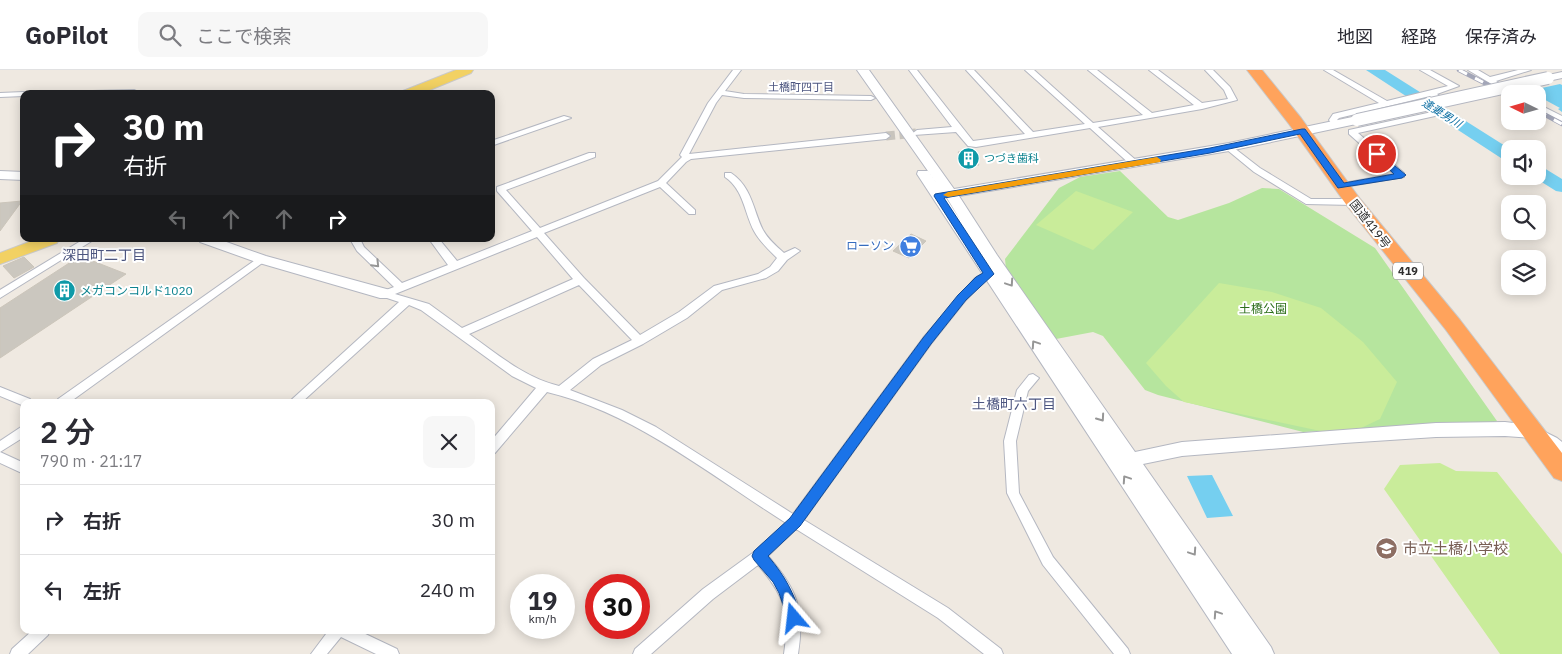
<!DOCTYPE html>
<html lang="ja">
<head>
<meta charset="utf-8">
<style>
	:root { --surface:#fff; --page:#f7f7f7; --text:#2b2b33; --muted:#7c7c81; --line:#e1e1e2 }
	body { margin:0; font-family:"IBM Plex Sans","Noto Sans JP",sans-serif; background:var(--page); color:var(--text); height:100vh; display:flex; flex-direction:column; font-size:19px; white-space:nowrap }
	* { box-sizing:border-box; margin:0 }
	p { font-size:16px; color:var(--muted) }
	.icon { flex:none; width:28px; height:28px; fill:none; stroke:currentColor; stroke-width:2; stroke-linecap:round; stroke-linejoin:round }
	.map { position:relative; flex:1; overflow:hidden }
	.sheet { position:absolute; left:20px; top:329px; width:475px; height:235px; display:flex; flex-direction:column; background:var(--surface); border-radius:10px; box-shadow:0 2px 12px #0003 }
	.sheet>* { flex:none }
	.banner { position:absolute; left:20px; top:20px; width:475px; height:152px; border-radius:10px; box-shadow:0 2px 12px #0003; background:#202124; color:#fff; overflow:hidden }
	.needle { width:32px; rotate:275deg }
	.fabs { position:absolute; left:1501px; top:15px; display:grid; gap:10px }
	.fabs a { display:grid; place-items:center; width:45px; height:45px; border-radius:10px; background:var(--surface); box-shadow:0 2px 12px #0003; font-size:25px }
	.speed { position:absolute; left:510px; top:504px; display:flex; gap:10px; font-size:25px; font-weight:700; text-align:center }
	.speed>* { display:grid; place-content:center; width:65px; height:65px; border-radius:50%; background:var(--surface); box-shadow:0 2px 12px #0003; line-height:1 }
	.speed small { font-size:12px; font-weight:400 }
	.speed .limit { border:8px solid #d22; background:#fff; color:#111 }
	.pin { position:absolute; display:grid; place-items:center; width:42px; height:42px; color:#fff; margin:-21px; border:2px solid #fff; border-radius:50%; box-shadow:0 1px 5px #0007 }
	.me { position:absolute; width:55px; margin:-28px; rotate:343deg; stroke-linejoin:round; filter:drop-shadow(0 0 4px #0008) }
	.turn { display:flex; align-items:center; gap:18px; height:105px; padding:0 20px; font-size:22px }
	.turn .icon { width:65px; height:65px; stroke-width:2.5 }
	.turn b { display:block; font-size:35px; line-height:42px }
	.lanes { display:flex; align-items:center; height:48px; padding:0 20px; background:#0003; justify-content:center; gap:25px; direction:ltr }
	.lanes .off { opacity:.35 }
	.round { display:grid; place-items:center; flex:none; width:52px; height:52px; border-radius:10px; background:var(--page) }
	.headline { display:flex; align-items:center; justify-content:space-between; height:85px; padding:0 20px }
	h1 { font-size:30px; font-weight:600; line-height:38px }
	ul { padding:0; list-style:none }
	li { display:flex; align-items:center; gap:15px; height:70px; padding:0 20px; border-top:1px solid var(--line) }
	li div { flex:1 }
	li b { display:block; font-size:19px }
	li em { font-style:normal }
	header { display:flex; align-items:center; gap:30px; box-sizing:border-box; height:70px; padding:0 25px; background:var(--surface); border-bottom:1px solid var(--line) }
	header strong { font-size:24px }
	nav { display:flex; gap:28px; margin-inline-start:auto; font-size:18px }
	.search { width:350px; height:45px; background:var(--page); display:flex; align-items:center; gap:12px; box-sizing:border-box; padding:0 18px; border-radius:10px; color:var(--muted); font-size:19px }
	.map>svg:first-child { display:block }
</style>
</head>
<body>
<header>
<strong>GoPilot</strong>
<div class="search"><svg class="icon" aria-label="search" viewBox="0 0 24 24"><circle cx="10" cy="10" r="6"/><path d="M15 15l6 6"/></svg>ここで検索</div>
<nav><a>地図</a><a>経路</a><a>保存済み</a></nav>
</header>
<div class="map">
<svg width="1562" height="584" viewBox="0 0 1562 584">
	<rect width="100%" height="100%" fill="#efe9e1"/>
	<!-- green -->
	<path fill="#b6e59e" d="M1120 101 1168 147 1178 150 1229 133 1262 118 1279 119 1375 178 1497 351 1490 353 1303 362 1158 325 1145 320 1103 266 1093 262 1056 269 1006 199 1005 189 1059 118 1080 107Z"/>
	<!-- pitch -->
	<path fill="#c9ec9a" d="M1076 121 1133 142 1093 180 1036 155Z
		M1219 213 1272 222 1321 238 1363 272 1397 312 1380 349 1344 366 1184 332 1166 316 1146 293Z
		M1440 393 1456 401 1497 402 1562 484V584H1500L1384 419 1400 395Z"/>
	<!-- water -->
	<path fill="#75cff0" d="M1560 14 1562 15V42L1558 39 1560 38 1538 26V24L1528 21Z
		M1212 405 1233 446 1207 448 1187 406Z"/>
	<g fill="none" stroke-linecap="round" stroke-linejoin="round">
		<!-- river -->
		<path fill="#75cff0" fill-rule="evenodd" d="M1366 0H1385L1510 79V91L1504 90Z
			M1538 97 1544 98 1562 109V122L1556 121 1532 106H1538Z"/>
	</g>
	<!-- building -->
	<path fill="#cbc7bf" stroke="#cbc5ba" d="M969 81 979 95 968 96 958 82Z
		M22 131 0 161V133Z
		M911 164 926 171 909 188 893 181Z
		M80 186 126 204 0 288V238Z
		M24 187 34 197 14 208 3 196Z"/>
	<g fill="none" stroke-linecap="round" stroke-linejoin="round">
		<!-- street-tunnel -->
		<path stroke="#c8c4bd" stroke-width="9" stroke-dasharray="9 4.5" stroke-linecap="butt" d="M886 66 916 63"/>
		<defs>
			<path id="street" d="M733 0H741L725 21 744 24 871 26 875 28 871 30 744 28 722 25 716 33 689 84 886 63 890 66 886 69 691 89 686 92 666 113 695 140V144H689L660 117 544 163 584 208 640 265 679 242 714 216 758 204 770 197 777 188C769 180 760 172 754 161 744 142 744 120 725 107V103H731C752 117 753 140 763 160 768 169 776 176 784 183L795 178 800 181 787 190 778 201 766 208 722 220 687 248 643 274 601 295 570 320 622 340 656 357 793 444 923 268 975 208 985 202H993L994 204 983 212 966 230 931 274 804 450 948 538 1001 579 1003 584H984L938 548 796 459 768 486C797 519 805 540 798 584H784C790 542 785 526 758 495L713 529 651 584H633L635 579 703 519 754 482 786 453C710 405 635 343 547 322L495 383 491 385V371L536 318 512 306 421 240 409 235 302 332H289L399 232 381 226 380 224 381 222 394 217 357 181 350 169H360L364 177 402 213 448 195 429 169H439L457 191 532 161 497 121V117L589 83H595V87L506 120 540 158 658 111 682 87 680 85 708 33ZM537 167 573 209 462 258 429 234 395 224ZM579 215 632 270 593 289 559 316C525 308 497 284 469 264Z
				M909 0H917L973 71 1025 64 966 0H974L1033 62 1085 54 1025 0H1034L1093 53 1143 45 1088 0H1097L1152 43 1194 35 1149 0H1158L1202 33 1228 29 1224 20 1205 0H1213L1230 17 1237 30 1202 39 1098 57 1138 92V96H1132L1090 58 976 77 968 76 956 62 914 65 913 63 917 60 952 57Z
				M1324 0H1333L1387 31 1448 16 1420 0H1430L1459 16 1437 24 1441 27 1440 29H1434L1430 26 1339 48 1337 50 1340 54 1336 56H1333L1329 50 1333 44 1379 33Z
				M1468 0H1478L1490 7 1518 0H1531L1496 11 1518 24 1510 25Z
				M134 20 138 22 137 24H47L51 22Z
				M24 22 28 24H24V26L0 27V23Z
				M1538 34 1562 46V51L1538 39Z
				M1432 42H1435V46L1358 63 1404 103V107L1338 118V114L1394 104 1349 64V60Z
				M564 46 571 48 491 76V71Z
				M1229 74 1260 98 1311 129H1353L1358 132 1353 135 1306 134 1254 102 1226 79V75Z
				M84 169H95L0 228V220Z
				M261 186 265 187 266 189 265 191 70 332H56L58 329Z
				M1033 304 1039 308 1028 321 1016 371 1019 423 1053 487 1128 579 1130 584H1114L1043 495 1007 423 1004 371 1017 320 1029 305Z
				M0 317 30 329 32 332H24V336L0 326Z
				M24 355V367L0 382V371Z
				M1539 359 1557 368 1562 372V385C1559 384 1535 367 1533 364L1535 361Z
				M0 382 24 393V404L0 393Z
				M33 560H50L48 565 28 584H10L12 579Z
				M329 560H357L397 579 399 584H376L341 567 327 584H311Z"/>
			<path id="secondary" d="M857 0H869L954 119 1229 73 1357 46 1361 47 1363 50 1361 53 1229 81 959 126 997 185 1135 382 1182 372 1436 353 1505 352 1539 356 1542 361 1539 366 1533 368 1505 366 1436 367 1344 373 1182 386 1143 394 1271 577 1274 584H1232L917 104 918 101H928L942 121ZM946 128H947L961 151Z
				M1562 2V8L1548 11 1542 8 1544 6Z
				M0 101 24 102V110L0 109Z
				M198 169H218L266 186 390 220 393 224 390 228H380L256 192 200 172Z"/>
			<path id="primary" d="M456 0H473L471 3 420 24H402L403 21Z
				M37 169H59L57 173 0 194V183Z"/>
			<path id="highway" d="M1247 0H1262L1301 48 1360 129 1460 250 1562 383V411L1554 408 1446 260 1348 137 1289 54Z"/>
		</defs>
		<!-- street casing -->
		<use href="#street" stroke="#b4b7c1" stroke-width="2"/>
		<!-- secondary casing -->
		<use href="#secondary" stroke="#b4b7c1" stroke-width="2"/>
		<!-- primary casing -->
		<use href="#primary" stroke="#c9c9c9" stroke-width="2"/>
		<!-- highway casing -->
		<use href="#highway" stroke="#c9c9c9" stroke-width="2"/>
		<!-- street -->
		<use href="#street" fill="#fff" fill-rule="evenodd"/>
		<!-- secondary -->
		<use href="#secondary" fill="#fff" fill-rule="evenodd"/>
		<!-- primary -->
		<use href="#primary" fill="#f2d163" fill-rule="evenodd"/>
		<!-- highway -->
		<use href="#highway" fill="#ffa35c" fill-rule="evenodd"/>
		<defs>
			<path id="rail" d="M1459 0 1510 26
				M1538 41 1562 54"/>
		</defs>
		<!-- rail casing -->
		<use href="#rail" stroke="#a3a6b8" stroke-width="4.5"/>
		<!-- rail -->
		<use href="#rail" stroke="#fff" stroke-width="3" stroke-dasharray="9" stroke-linecap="butt"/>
		<defs>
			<path id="secondary-bridge" d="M1357 50 1548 8"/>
		</defs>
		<!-- secondary-bridge casing -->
		<use href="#secondary-bridge" stroke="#b4b7c1" stroke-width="14" stroke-linecap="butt"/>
		<!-- secondary-bridge -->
		<use href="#secondary-bridge" stroke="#fff" stroke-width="12"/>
	</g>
	<!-- one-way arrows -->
	<defs><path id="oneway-chevron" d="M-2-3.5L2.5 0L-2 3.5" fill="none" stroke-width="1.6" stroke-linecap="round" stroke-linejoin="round" transform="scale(1.25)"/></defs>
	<g stroke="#969696">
		<use href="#oneway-chevron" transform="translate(376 194) rotate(46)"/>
		<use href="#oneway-chevron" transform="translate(1010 213) rotate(56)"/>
		<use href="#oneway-chevron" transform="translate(1035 274) rotate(-124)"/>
		<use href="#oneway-chevron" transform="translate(1101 348) rotate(55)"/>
		<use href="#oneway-chevron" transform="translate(1126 409) rotate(-124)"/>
		<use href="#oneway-chevron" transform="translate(1193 482) rotate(56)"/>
		<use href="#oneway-chevron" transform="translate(1217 544) rotate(-124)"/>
	</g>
	<!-- route -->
	<path fill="#1a73e8" stroke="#114b97" d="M1302 59H1305L1344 113 1394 104 1374 85 1372 84 1377 81 1406 105 1402 108 1338 118 1300 64 1210 83 944 128 994 204 966 230 931 274 800 456 768 486C786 507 793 522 802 548L799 552 794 554 789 552 779 523 773 512 754 490 752 486 754 481 790 448 923 268 958 225 976 207 983 203 934 126 935 124 1210 78Z"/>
	<!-- slow -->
	<path fill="#f59e0b" d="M1157 87 1161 90 1160 92 948 127 943 125 948 122Z"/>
	<!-- icons -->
	<defs>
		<symbol id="building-disc" viewBox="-11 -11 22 22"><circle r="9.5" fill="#0f9aa8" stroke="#fff"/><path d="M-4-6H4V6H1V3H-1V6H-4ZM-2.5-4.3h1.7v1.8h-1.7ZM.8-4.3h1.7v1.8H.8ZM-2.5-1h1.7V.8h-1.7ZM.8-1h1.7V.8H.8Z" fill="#fff"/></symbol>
		<symbol id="supermarket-disc" viewBox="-11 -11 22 22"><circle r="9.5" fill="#3f7fe0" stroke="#fff"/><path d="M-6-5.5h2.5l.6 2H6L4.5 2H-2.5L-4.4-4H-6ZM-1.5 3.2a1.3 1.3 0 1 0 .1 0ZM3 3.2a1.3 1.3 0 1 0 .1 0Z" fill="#fff"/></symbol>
		<symbol id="school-disc" viewBox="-11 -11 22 22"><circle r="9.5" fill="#8d6e63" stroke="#fff"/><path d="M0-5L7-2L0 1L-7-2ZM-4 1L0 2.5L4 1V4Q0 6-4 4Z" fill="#fff"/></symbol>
	</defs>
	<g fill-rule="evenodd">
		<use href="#building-disc" x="956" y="76" width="25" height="25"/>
		<use href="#supermarket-disc" x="898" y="164" width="25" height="25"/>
		<use href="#building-disc" x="52" y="208" width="25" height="25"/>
		<use href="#school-disc" x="1374" y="466" width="25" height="25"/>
	</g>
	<g text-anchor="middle" stroke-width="4" stroke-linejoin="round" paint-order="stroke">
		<!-- far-neighbourhood labels -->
		<g font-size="11" fill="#4d5680" stroke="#fff">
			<text x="801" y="21">土橋町四丁目</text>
		</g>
		<!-- far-water labels -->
		<g font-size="11" font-style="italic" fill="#0d6fa3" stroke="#fff">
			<text transform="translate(1442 43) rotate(32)" y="4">逢妻男川</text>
		</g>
		<!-- far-culture labels -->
		<g font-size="11" fill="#0d838f" stroke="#fff" text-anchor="start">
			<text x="984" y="92">つづき歯科</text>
		</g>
		<!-- shield labels -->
		<rect fill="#fff" stroke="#6d6d6d" stroke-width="1" x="1393" y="192.5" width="30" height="17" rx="4"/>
		<g font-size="11" font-weight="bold" fill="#2e2e2e">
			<text x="1408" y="205">419</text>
		</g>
		<!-- street labels -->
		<g font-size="12" fill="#2e2e2e" stroke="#fff">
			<text transform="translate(1370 154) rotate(52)" y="4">国道419号</text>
		</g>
		<!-- shop labels -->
		<g font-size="12" fill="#366cbe" stroke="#fff" text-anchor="end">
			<text x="894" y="180">ローソン</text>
		</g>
		<!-- culture labels -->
		<g font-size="12" fill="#0d838f" stroke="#fff" text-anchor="start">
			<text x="80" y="225">メガコンコルド1020</text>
		</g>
		<!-- park labels -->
		<g font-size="12" fill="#2c6e1b" stroke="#fff">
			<text x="1263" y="243">土橋公園</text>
		</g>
		<!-- neighbourhood labels -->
		<g font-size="14" fill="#4d5680" stroke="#fff">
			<text x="104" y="190">深田町二丁目</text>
			<text x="1014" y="339">土橋町六丁目</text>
		</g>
		<!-- near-education labels -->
		<g font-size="15" fill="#785e54" stroke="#fff" text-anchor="start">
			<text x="1403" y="484">市立土橋小学校</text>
		</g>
	</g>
</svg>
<div class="fabs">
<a><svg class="needle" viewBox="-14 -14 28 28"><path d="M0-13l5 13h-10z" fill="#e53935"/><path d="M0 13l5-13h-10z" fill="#7c7c81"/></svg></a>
<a><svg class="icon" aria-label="sound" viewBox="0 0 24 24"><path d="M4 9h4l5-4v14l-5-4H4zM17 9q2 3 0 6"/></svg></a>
<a><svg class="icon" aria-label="search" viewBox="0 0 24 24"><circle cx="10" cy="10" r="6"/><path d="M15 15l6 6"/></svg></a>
<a><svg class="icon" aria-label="layers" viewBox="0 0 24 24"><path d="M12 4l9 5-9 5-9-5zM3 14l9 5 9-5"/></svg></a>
</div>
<div class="speed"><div>19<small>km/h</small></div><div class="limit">30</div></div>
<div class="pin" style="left:1377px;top:84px;background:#d93025"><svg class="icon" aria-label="arrive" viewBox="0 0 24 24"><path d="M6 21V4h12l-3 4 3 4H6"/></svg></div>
<svg class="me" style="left:794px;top:548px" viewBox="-20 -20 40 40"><path d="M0-17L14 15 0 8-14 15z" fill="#1a73e8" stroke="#fff" stroke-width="4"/></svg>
<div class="banner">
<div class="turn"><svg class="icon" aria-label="right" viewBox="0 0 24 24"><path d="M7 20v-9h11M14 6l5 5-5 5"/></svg><div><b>30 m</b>右折</div></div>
<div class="lanes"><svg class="icon off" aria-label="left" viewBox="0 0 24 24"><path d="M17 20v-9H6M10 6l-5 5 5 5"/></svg><svg class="icon off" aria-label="ahead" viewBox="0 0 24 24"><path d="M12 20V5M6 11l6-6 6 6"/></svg><svg class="icon off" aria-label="ahead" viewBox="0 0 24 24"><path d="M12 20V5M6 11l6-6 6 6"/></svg><svg class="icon" aria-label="right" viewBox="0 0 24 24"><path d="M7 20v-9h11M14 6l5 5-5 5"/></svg></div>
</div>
<section class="sheet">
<div class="headline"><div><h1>2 分</h1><p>790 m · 21:17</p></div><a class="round"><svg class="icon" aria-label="close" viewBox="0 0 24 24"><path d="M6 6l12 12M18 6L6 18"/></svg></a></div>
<ul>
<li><svg class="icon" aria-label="right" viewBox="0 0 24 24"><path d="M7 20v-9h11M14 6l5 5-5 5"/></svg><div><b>右折</b></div><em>30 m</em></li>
<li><svg class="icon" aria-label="left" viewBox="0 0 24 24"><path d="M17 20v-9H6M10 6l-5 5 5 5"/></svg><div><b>左折</b></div><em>240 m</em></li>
</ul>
</section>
</div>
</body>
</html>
